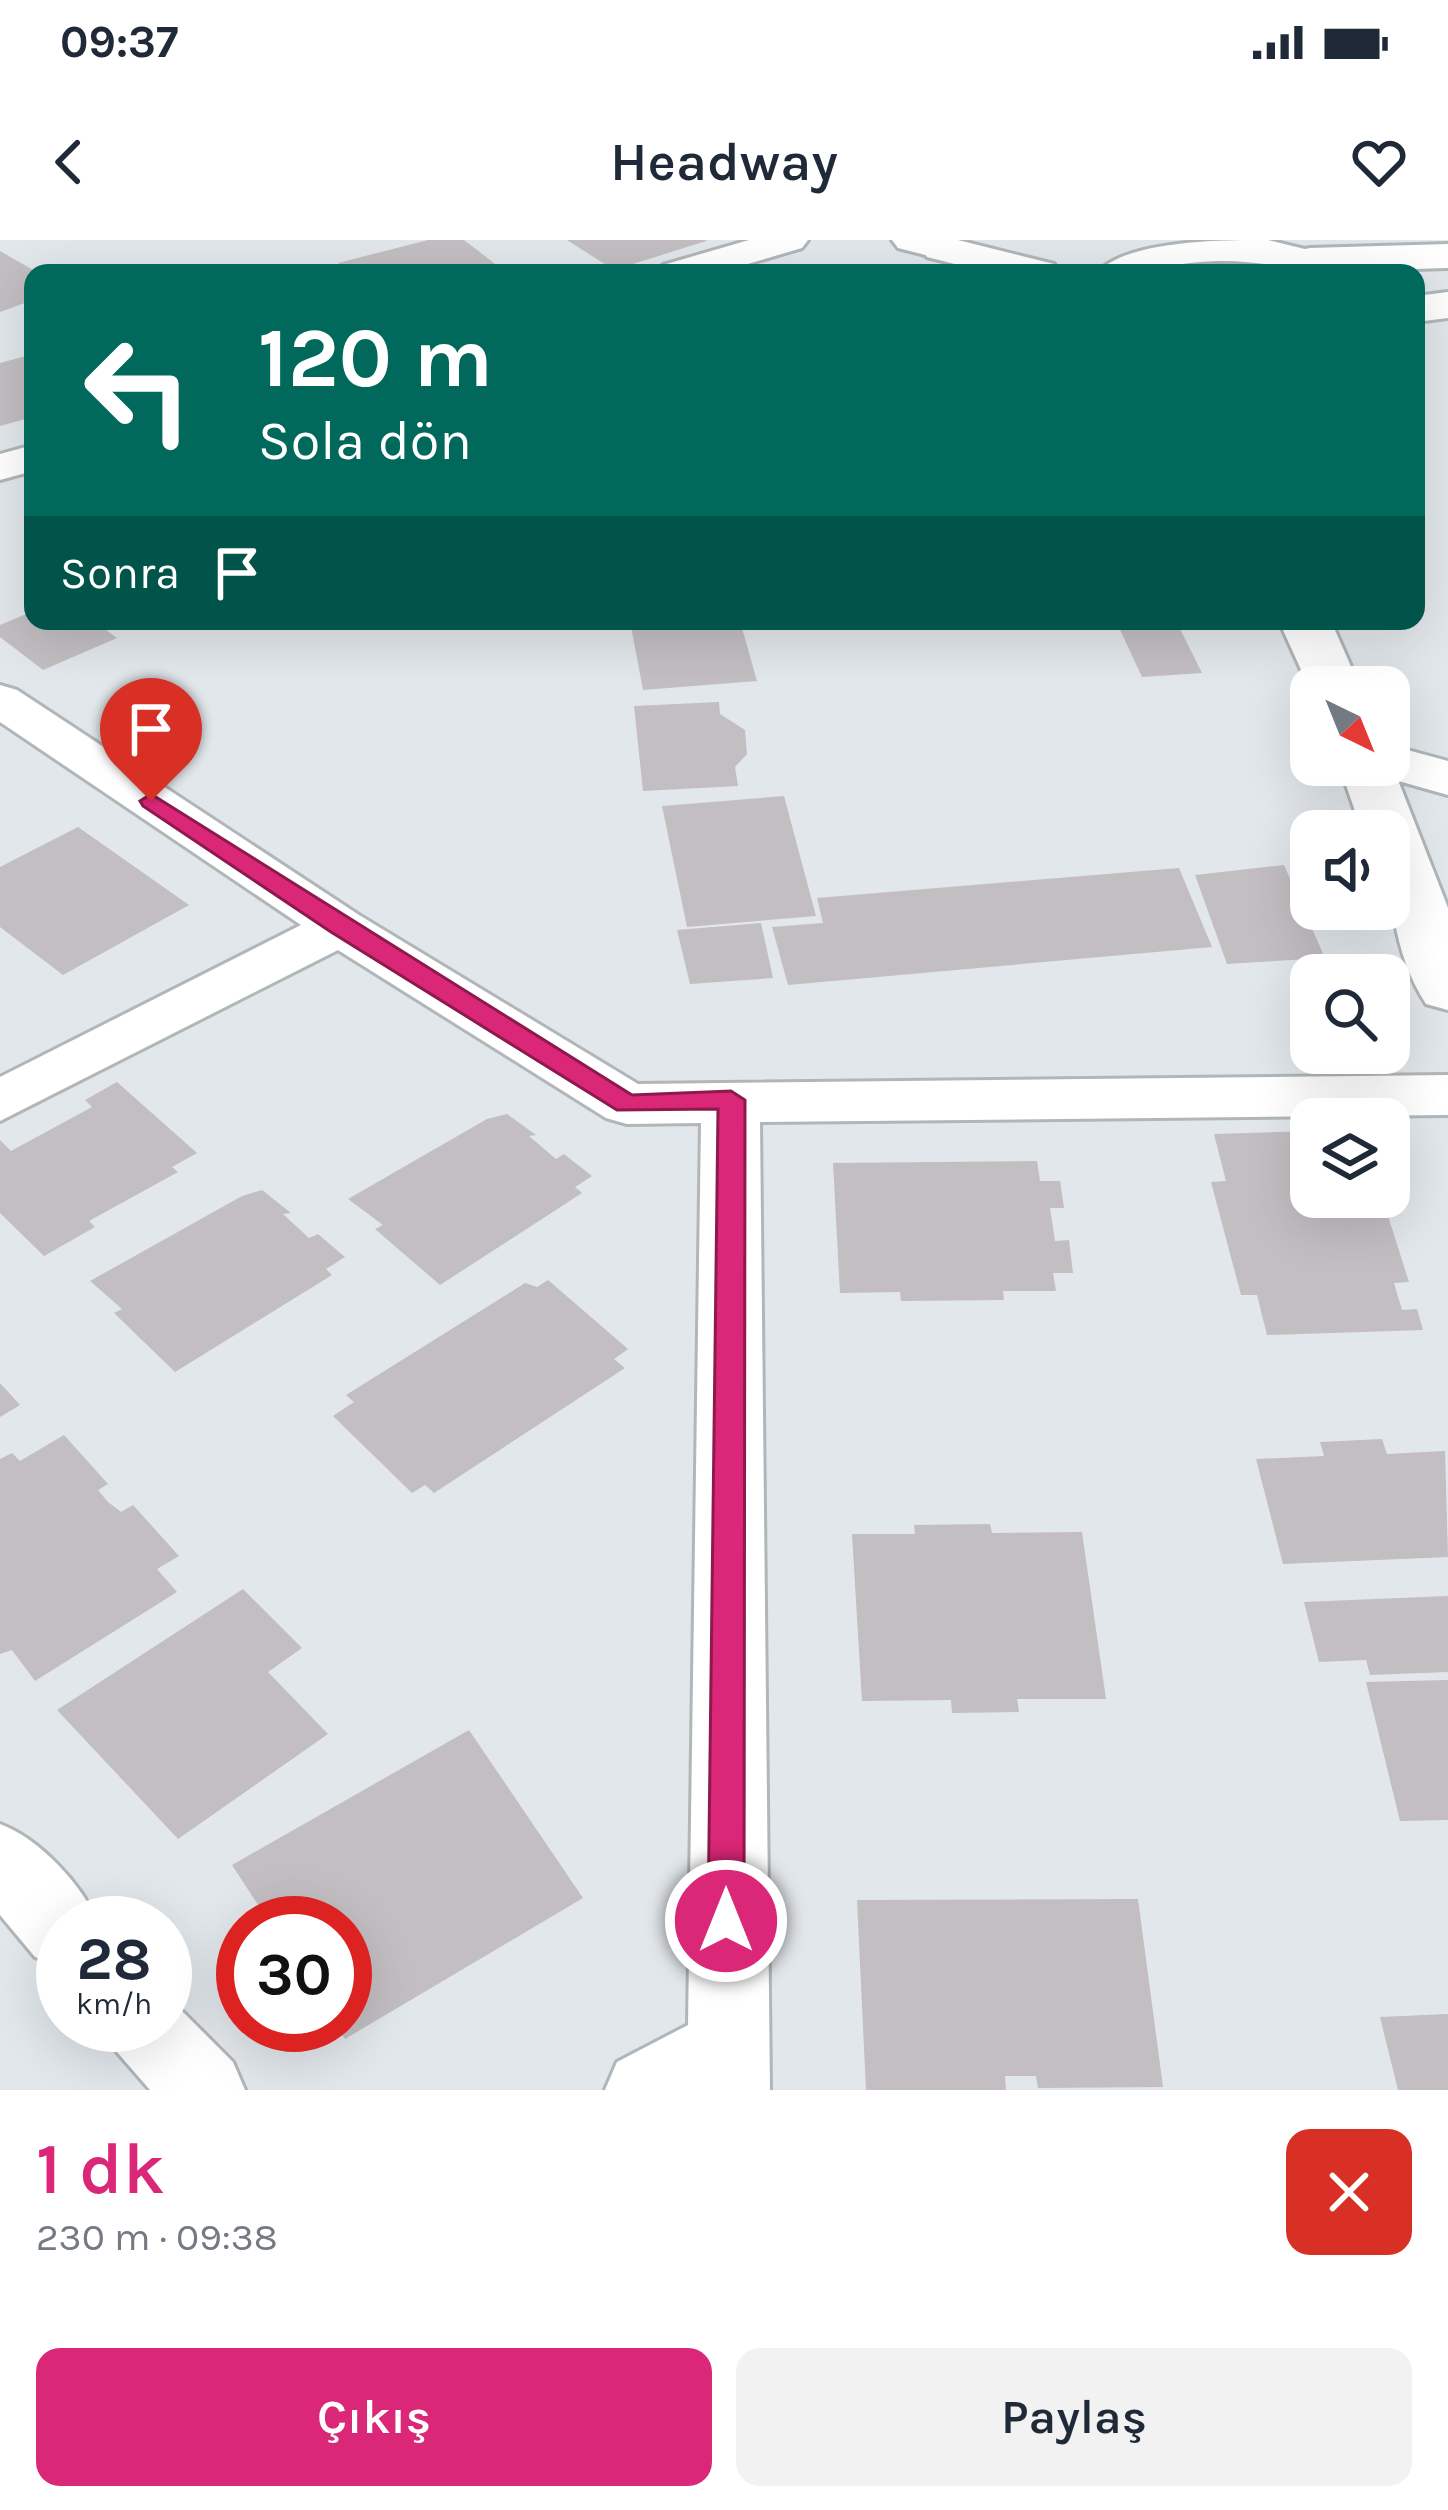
<!DOCTYPE html>
<html lang="tr">
<head>
<meta charset="utf-8">
<style>
	:root { --surface:#fff; --page:#f2f2f3; --text:#1f2937; --muted:#747a83; --accent:#db2777 }
	body { margin:0; font-family:Karla,sans-serif; background:var(--page); color:var(--text); height:100vh; display:flex; flex-direction:column; font-size:45px; white-space:nowrap }
	* { box-sizing:border-box; margin:0 }
	p { font-size:39px; color:var(--muted) }
	.icon { flex:none; width:66px; height:66px; fill:none; stroke:currentColor; stroke-width:2; stroke-linecap:round; stroke-linejoin:round }
	.map { position:relative; height:1850px; overflow:hidden }
	.side { display:flex; flex-direction:column; background:var(--surface); flex:1 }
	.side>* { flex:none }
	.banner { position:absolute; left:24px; top:24px; width:1401px; height:366px; border-radius:24px; box-shadow:0 12px 48px #0002; background:#00695c; color:#fff; overflow:hidden }
	.needle { width:78px; rotate:137deg }
	.controls { position:absolute; left:1290px; top:426px; display:grid; gap:24px }
	.controls a { display:grid; place-items:center; width:120px; height:120px; border-radius:24px; background:var(--surface); box-shadow:0 12px 48px #0002; font-size:60px }
	.speed { position:absolute; left:36px; top:1656px; display:flex; gap:24px; font-size:60px; font-weight:700; text-align:center }
	.speed>* { display:grid; place-content:center; width:156px; height:156px; border-radius:50%; background:var(--surface); box-shadow:0 12px 48px #0002; line-height:1 }
	.speed small { font-size:30px; font-weight:400 }
	.speed .limit { border:18px solid #d22; background:#fff; color:#111 }
	.pin { position:absolute; display:grid; place-items:center; width:102px; height:102px; color:#fff; margin:-123px -51px; border-radius:50% 50% 50% 0; rotate:-45deg; box-shadow:0 0 12px #0007 }
	.pin .icon { rotate:45deg }
	.me { position:absolute; width:132px; margin:-66px; rotate:0deg; stroke-linejoin:round; filter:drop-shadow(0 0 9px #0008) }
	.turn { display:flex; align-items:center; gap:42px; height:252px; padding:0 36px; font-size:54px }
	.turn .icon { width:156px; height:156px; stroke-width:2.5 }
	.turn b { display:block; font-size:84px; line-height:102px }
	.then { display:flex; align-items:center; height:114px; padding:0 36px; background:#0003; gap:24px; font-size:45px }
	.round { display:grid; place-items:center; flex:none; width:126px; height:126px; border-radius:24px; background:var(--page) }
	.headline { display:flex; align-items:center; justify-content:space-between; height:204px; padding:0 36px }
	h1 { font-size:72px; font-weight:600; line-height:90px; color:var(--accent) }
	.button { display:flex; gap:24px; margin-top:auto; padding:24px 36px }
	.button a { flex:1; height:138px; border-radius:24px; background:var(--accent); color:#fff; font-size:48px; font-weight:600; line-height:138px; text-align:center }
	.button a+a { background:var(--page); color:var(--text) }
	.status { display:flex; justify-content:space-between; align-items:center; height:84px; padding:0 60px; background:var(--surface); direction:ltr }
	.status svg { height:33px; fill:currentColor }
	header { display:flex; justify-content:space-between; align-items:center; height:156px; padding:0 36px; background:var(--surface); font-size:54px; font-weight:600 }
	.map>svg:first-child { display:block }
</style>
</head>
<body>
<div class="status"><b>09:37</b><svg viewBox="0 0 49 12"><path d="M0 12V9h3v3zM5 12V6h3v6zM10 12V3h3v9zM15 12V0h3v12zM26 1h20v11H26zM47 4h2v5h-2z"/></svg></div>
<header><svg class="icon" aria-label="back" viewBox="0 0 24 24"><path d="M15 5l-7 7 7 7"/></svg>Headway<svg class="icon" aria-label="heart" viewBox="0 0 24 24"><path d="M12 20l-8-8c-3-5 5-10 8-4 3-6 11-1 8 4z"/></svg></header>
<div class="map">
<svg width="1448" height="1850" viewBox="0 0 1448 1850">
	<rect width="100%" height="100%" fill="#e2e7eb"/>
	<!-- building -->
	<path fill="#c2bec2" d="M428 0H464L507 33H349L338 23Z
		M567 0H706V1L614 30Z
		M0 11 33 30V60L0 72Z
		M26 116 33 124V177L0 186V123Z
		M33 371V381H94L117 398 43 430 0 397V385Z
		M630 381H740L757 441 643 450Z
		M1116 381H1176L1202 433 1142 437Z
		M719 462 720 474 745 490 747 514 735 527 738 546 643 551 634 466Z
		M784 556 816 676 687 687 662 566Z
		M78 587 189 665 63 735 0 687V627Z
		M1284 625 1325 718 1227 724 1195 635Z
		M1179 628 1212 707 788 745 772 687 823 683 817 658Z
		M761 683 773 738 690 744 677 690Z
		M117 842 197 913 172 927 178 932 89 981 95 987 44 1016 0 973V900L11 911 92 867 85 860Z
		M507 874 536 895 529 896 556 919 564 914 592 936 575 947 582 953 440 1045 375 989 383 985 348 959 487 879Z
		M1311 891V957H1382L1409 1042 1394 1043 1402 1070 1417 1069 1423 1090 1267 1095 1257 1055H1241L1211 942 1226 941 1214 894Z
		M1037 921 1040 941H1060L1064 968H1050L1055 1001 1069 1000 1073 1033H1053L1056 1051H1003L1004 1060 901 1061 900 1052 840 1053 833 923Z
		M262 950 291 973 283 974 309 998 318 994 345 1017 326 1029 332 1035 175 1132 114 1073 122 1069 90 1041 242 956Z
		M548 1040 628 1109 614 1119 625 1128 434 1253 425 1245 412 1253 333 1176 354 1162 346 1155 525 1043 537 1047Z
		M0 1143 20 1165 0 1177Z
		M64 1195 108 1244 98 1250 108 1262 121 1272 133 1265 179 1316 157 1329 177 1352 35 1441 12 1410 0 1414V1219L12 1213 20 1221Z
		M1382 1199 1387 1214 1445 1211 1448 1317 1283 1324 1256 1219 1324 1216 1320 1202Z
		M990 1284 992 1293 1082 1292 1106 1459H1017L1019 1472 952 1473 951 1460 862 1461 852 1294H915L914 1285Z
		M243 1349 302 1408 268 1432 328 1494 178 1599 57 1470Z
		M1448 1356V1432L1370 1435 1366 1420 1319 1422 1304 1362Z
		M1448 1440V1580L1400 1581 1366 1442Z
		M469 1490 583 1658 345 1799 335 1785H345V1683H270L232 1625Z
		M1138 1659 1163 1847 1038 1848 1036 1836H1005L1006 1850H866L857 1660Z
		M1448 1774V1850H1398L1380 1777Z"/>
	<g fill="none" stroke-linecap="round" stroke-linejoin="round">
		<defs>
			<path id="minor" d="M749 0H808L802 8 717 33H657L663 25Z
				M892 0H954L960 8 941 19 898 8Z
				M33 205V231L0 240V214Z
				M0 445 17 450 359 675 638 844 1448 835V875L760 882 770 1850H605L617 1822 688 1785 701 883 627 884 606 878 338 710 0 881V837L301 685 0 482Z
				M0 1584C40 1599 81 1644 99 1683H63V1727L35 1717 0 1675Z
				M165 1754 233 1822 245 1850H150L117 1812 105 1785H165Z"/>
			<path id="tertiary" d="M926 0H958L1054 24 1060 33H990L927 17 921 8Z
				M1448 4V28L1310 32 1295 29 1289 20 1295 11 1310 8Z
				M1448 52V78L1416 82V56Z
				M1389 505 1448 521V555L1370 533 1364 525H1389Z"/>
			<path id="secondary" d="M1268 0 1321 13 1349 33C1304 33 1263 20 1218 21 1177 22 1139 33 1097 33 1126 0 1223 0 1268 0Z
				M1279 381H1331L1360 447H1311V452Z
				M1389 517 1448 668V770L1426 764C1392 711 1389 652 1389 591H1362L1339 525H1389Z"/>
		</defs>
		<!-- minor casing -->
		<use href="#minor" stroke="#b1b6b9" stroke-width="6"/>
		<!-- tertiary casing -->
		<use href="#tertiary" stroke="#b1b6b9" stroke-width="6"/>
		<!-- secondary casing -->
		<use href="#secondary" stroke="#b1b6b9" stroke-width="6"/>
		<!-- minor -->
		<use href="#minor" fill="#fff" fill-rule="evenodd"/>
		<!-- tertiary -->
		<use href="#tertiary" fill="#fff" fill-rule="evenodd"/>
		<!-- secondary -->
		<use href="#secondary" fill="#fff" fill-rule="evenodd"/>
	</g>
	<!-- route -->
	<path fill="#db2777" stroke="#8e194d" stroke-width="3" d="M151 554 632 855 731 851 745 860 744 1681 738 1692 726 1697 713 1692 708 1681 718 869 617 870 331 692 143 566 140 561Z"/>
</svg>
<div class="controls">
<a><svg class="needle" viewBox="-14 -14 28 28"><path d="M0-13l5 13h-10z" fill="#e53935"/><path d="M0 13l5-13h-10z" fill="#747a83"/></svg></a>
<a><svg class="icon" aria-label="sound" viewBox="0 0 24 24"><path d="M4 9h4l5-4v14l-5-4H4zM17 9q2 3 0 6"/></svg></a>
<a><svg class="icon" aria-label="search" viewBox="0 0 24 24"><circle cx="10" cy="10" r="6"/><path d="M15 15l6 6"/></svg></a>
<a><svg class="icon" aria-label="layers" viewBox="0 0 24 24"><path d="M12 4l9 5-9 5-9-5zM3 14l9 5 9-5"/></svg></a>
</div>
<div class="speed"><div>28<small>km/h</small></div><div class="limit">30</div></div>
<div class="pin" style="left:151px;top:561px;background:#d93025"><svg class="icon" aria-label="arrive" viewBox="0 0 24 24"><path d="M6 21V4h12l-3 4 3 4H6"/></svg></div>
<svg class="me" style="left:726px;top:1681px" viewBox="-20 -20 40 40"><circle r="17" fill="#db2777" stroke="#fff" stroke-width="3"/><path d="M0-11L8 9 0 5-8 9z" fill="#fff"/></svg>
<div class="banner">
<div class="turn"><svg class="icon" aria-label="left" viewBox="0 0 24 24"><path d="M17 20v-9H6M10 6l-5 5 5 5"/></svg><div><b>120 m</b>Sola dön</div></div>
<div class="then">Sonra<svg class="icon" aria-label="arrive" viewBox="0 0 24 24"><path d="M6 21V4h12l-3 4 3 4H6"/></svg></div>
</div>
</div>
<section class="side">
<div class="headline"><div><h1>1 dk</h1><p>230 m · 09:38</p></div><a class="round" style="background:#d93025;color:#fff"><svg class="icon" aria-label="close" viewBox="0 0 24 24"><path d="M6 6l12 12M18 6L6 18"/></svg></a></div>
<div class="button"><a>Çıkış</a><a>Paylaş</a></div>
</section>
</body>
</html>
